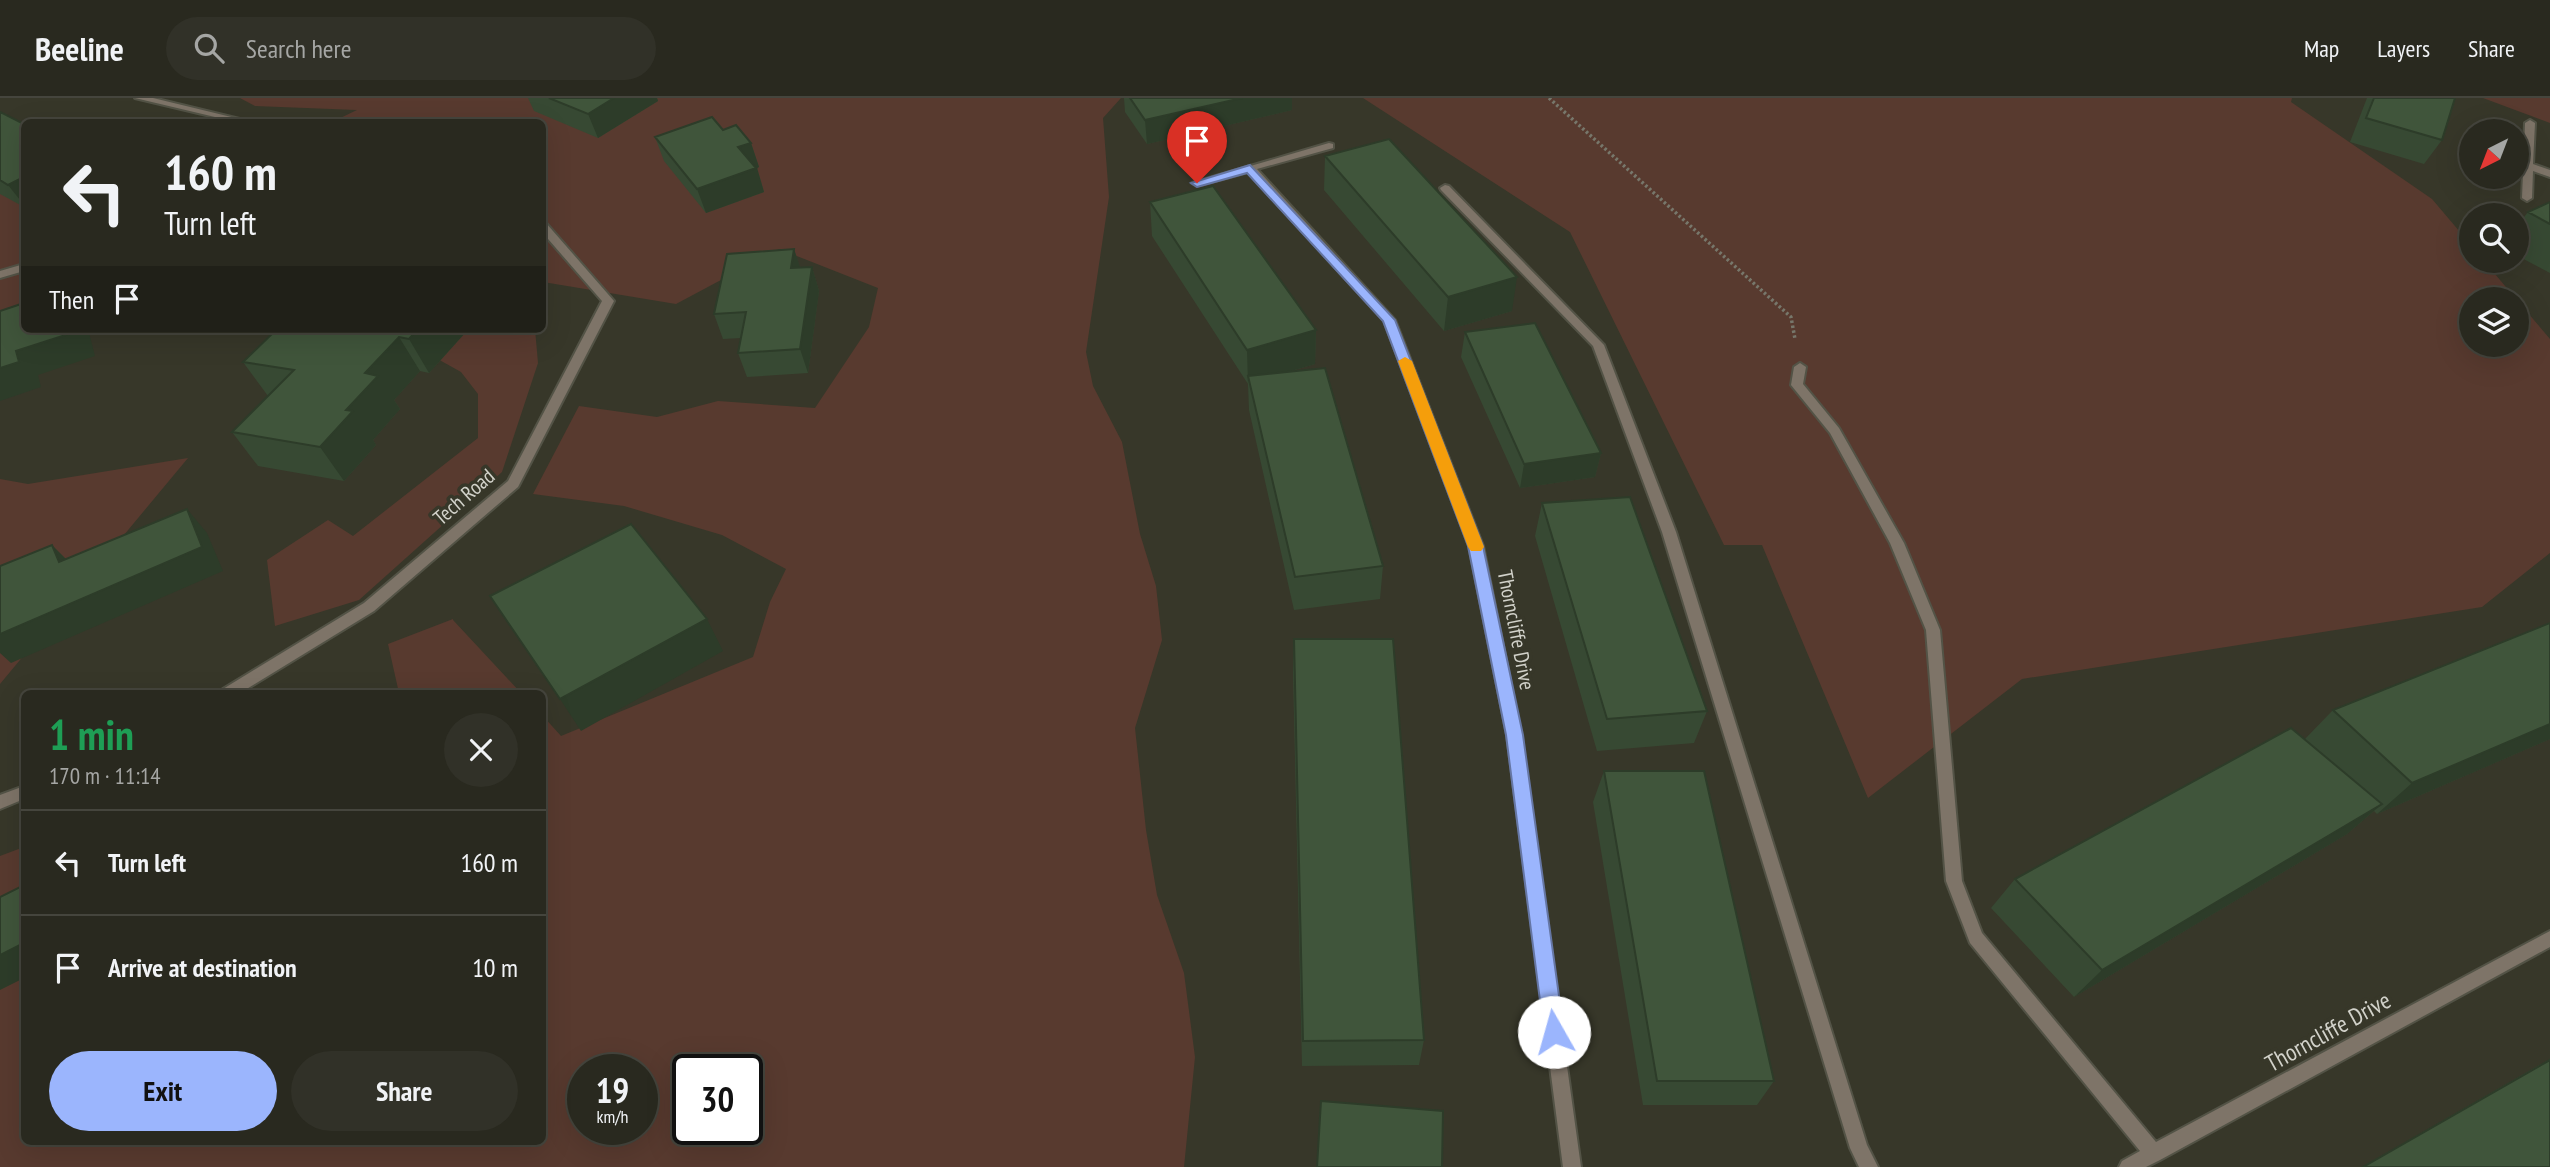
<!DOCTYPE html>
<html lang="en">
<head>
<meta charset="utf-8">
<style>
	:root { --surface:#29291f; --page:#313128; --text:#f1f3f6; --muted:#a5a6a4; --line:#45453d; --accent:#9bb5fd }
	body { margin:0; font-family:"PT Sans Narrow",sans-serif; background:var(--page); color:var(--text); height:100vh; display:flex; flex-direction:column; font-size:26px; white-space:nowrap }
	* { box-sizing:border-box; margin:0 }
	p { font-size:23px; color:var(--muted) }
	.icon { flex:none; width:38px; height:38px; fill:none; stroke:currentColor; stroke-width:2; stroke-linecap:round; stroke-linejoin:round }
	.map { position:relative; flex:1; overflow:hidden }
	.side { position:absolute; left:21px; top:592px; width:525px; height:455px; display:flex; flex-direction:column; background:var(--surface); border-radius:10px; box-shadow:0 7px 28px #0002,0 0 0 2px var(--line) }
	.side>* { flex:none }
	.guide { position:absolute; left:21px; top:21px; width:525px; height:214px; border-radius:10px; box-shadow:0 7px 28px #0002,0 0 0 2px var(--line); background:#29291f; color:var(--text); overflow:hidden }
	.needle { width:46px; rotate:222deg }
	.fabs { position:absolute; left:2459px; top:21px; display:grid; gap:14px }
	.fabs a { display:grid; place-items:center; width:70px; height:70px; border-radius:50%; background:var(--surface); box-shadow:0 7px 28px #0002,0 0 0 2px var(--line); font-size:35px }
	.speed { position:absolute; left:567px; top:956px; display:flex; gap:14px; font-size:35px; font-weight:700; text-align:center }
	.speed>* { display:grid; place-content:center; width:91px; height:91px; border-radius:50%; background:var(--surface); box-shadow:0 7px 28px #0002,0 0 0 2px var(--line); line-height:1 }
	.speed small { font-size:18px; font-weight:400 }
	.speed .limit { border:4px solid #111; border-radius:10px; background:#fff; color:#111 }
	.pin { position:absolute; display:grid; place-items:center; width:60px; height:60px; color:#fff; margin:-72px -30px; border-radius:50% 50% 50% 0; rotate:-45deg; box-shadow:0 0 7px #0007 }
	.pin .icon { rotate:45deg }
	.me { position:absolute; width:77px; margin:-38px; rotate:353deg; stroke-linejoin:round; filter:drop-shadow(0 0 5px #0008) }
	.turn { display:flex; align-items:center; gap:24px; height:147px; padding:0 28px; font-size:32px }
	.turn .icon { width:91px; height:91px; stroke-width:2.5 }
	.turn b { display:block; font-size:49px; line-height:60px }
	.then { display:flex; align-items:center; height:66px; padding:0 28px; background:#0003; gap:14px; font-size:26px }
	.round { display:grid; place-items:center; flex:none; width:74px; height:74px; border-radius:37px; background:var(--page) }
	.head { display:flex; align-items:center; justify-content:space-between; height:119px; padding:0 28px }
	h1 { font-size:42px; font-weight:800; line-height:52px; color:#1e9e55 }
	.cta { display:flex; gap:14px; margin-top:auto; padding:14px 28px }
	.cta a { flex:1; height:80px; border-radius:42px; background:var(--accent); color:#111; font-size:28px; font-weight:800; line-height:80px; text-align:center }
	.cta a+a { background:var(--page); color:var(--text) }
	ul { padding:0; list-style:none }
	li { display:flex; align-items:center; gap:21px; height:105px; padding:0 28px; border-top:2px solid var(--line) }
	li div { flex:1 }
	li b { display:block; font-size:26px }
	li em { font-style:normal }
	header { display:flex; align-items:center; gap:42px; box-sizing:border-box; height:98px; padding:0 35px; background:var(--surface); border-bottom:2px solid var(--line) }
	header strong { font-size:33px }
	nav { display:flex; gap:38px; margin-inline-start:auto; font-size:24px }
	.search { width:490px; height:63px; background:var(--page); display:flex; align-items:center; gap:18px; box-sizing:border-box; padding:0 24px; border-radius:38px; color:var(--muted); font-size:26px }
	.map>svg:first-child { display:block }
</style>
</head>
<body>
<header>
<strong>Beeline</strong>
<div class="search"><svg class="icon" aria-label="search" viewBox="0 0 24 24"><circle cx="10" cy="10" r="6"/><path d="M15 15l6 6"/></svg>Search here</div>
<nav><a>Map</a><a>Layers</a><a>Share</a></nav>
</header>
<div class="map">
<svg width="2550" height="1069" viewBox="0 0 2550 1069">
	<rect width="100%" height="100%" fill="#373729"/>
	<!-- green -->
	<path fill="#583a2f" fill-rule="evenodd" d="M240 0H1121L1103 20 1109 99 1086 254 1093 288 1122 344 1140 436 1156 488 1162 542 1135 630 1146 732 1157 797 1184 875 1195 959 1184 1069H0V758L24 749V1043H542L543 618 561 638 753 559 770 504 786 471 722 437 624 408 533 396 579 308 657 319 718 303 815 310 869 229 878 190 779 151 676 206 543 184 542 24H332L357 12 255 8ZM583 971H642V1031H583ZM688 971H747V1031H688Z
		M1363 0H2292L2291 4 2432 101 2471 147V163H2484L2516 201H2471V247H2516V201L2550 241V455L2482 509 2022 581 1868 700 1762 447H1724L1570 134Z
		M2483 0H2550V25Z
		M0 67 24 75V224L0 232Z
		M384 231H535L538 265 502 374 359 502 275 528 267 462 328 422 353 438 478 340V296L461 274Z
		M188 360 0 586V381L28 386Z
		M453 521V522L521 595H399L388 546Z"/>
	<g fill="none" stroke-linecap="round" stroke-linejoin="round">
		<defs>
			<path id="minor" d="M135 0H153L252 24H236Z
				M2530 22 2535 25 2533 66 2550 72V79L2533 73 2532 100 2527 103 2522 100 2525 25Z
				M1329 45 1333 46V50L1257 71 1395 222 1483 448 1521 637 1581 1069H1563L1507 637 1469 448 1384 223 1248 74 1197 88 1192 85Z
				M1445 87 1449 88 1604 247 1676 434 1867 1047 1878 1069H1859L1850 1050 1662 434 1593 248 1441 92 1440 90Z
				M542 124 546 125 614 203 518 389 374 513 240 595H221L223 591 364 505 508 383 602 203 542 134Z
				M24 166V173L0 180V173Z
				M1800 265 1806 269 1803 286 1839 330 1904 445 1940 532 1962 783 1982 835 2156 1044 2550 833V849L2160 1062 2146 1069H2119L2122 1063 2140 1053 1970 845 1946 783 1926 532 1890 445 1830 335 1791 287 1794 269Z
				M24 688V701L0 711V697Z"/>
		</defs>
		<!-- minor casing -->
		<use href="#minor" stroke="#535346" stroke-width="4"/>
		<!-- path -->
		<path stroke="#77776b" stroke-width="3.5" stroke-dasharray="2.5 2.5" stroke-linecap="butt" d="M1549 0 1791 219 1795 241"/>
		<!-- minor -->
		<use href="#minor" fill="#7e7468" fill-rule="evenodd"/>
	</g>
	<!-- wall -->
	<path fill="#374933" d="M528 0H657L658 3 598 40 534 13Z
		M1124 0H1292V12L1147 46 1125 14Z
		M2367 0H2455L2442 42 2424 66 2350 44Z
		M0 14 24 26V109L0 96Z
		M723 32 751 45 759 69 757 70 764 94 706 115 664 63 655 39Z
		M1325 58 1512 213 1444 233 1324 92Z
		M1150 104 1316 232 1315 266 1288 274 1383 468 1380 501 1294 512 1249 312 1248 286 1152 138Z
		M2550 104V175L2516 157V129L2528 114Z
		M794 151 800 170 812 169 819 193 808 275 747 279 738 255 741 240 723 241 714 216Z
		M330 231H463L465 235 429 275 420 273 394 302 400 311 373 342 376 347 344 383 258 368 232 334 268 298 243 264 328 233Z
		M1465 234 1601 355 1595 379 1520 390 1461 259Z
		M1542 405 1707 613 1694 645 1597 653 1535 438Z
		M1294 541 1424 942 1419 967 1302 968 1293 574Z
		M2333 612 2550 641 2377 716 2374 713 2347 736 2074 899 1991 810 2015 781 2305 641Z
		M1604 673 1774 983 1757 1007H1643L1593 704Z
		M2550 961V1069H2362Z"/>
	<!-- shaded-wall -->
	<path fill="#2d3c29" d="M614 0H657L658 3 598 40 588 16Z
		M1242 0H1292V12L1147 46 1145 22Z
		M751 45 759 69 757 70 764 94 706 115 697 91 738 49Z
		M24 79V107L8 87Z
		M794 151 802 175 791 170Z
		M812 169 819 193 808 275 800 251Z
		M1517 179 1512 213 1444 233 1448 199Z
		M74 231H88L95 258 38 277 41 289 0 303V270L16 253Z
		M418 231H463L465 235 429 275 409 241Z
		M1316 232 1315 266 1250 285 1248 278V286L1247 252Z
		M399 239 420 273 394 302 400 311 373 342 376 347 344 383 320 349 346 312 365 275Z
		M1601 355 1595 379 1520 390 1524 366Z
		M187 411 207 435 223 473 11 565 0 555V536Z
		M52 447 76 471 59 464Z
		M707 521 723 553 581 633 560 601Z
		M2550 626V641L2377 716 2412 685Z
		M2382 706 2347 736 2074 899 2102 872Z
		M24 845V880L0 892V857Z"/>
	<!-- building -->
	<path fill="#40553b" stroke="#2d3c29" stroke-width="2" d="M549 0H614L588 16Z
		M1130 0H1242L1145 22Z
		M2374 0H2455L2442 42 2366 20Z
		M0 14 24 26V79L8 87 0 82Z
		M712 19 723 32 736 27 751 45 738 49 756 70 697 91 655 39Z
		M1389 41 1517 179 1448 199 1325 58Z
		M1213 88 1316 232 1247 252 1150 104Z
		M2550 104V126L2528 114Z
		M794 151 791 170 812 169 800 251 738 255 746 214 714 216 727 156Z
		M24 205V231H74L75 234 16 253 19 264 0 270V213Z
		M1535 225 1601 355 1524 366 1465 234Z
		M277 231H316L328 233 330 231H418L409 241 399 239 365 275 378 278 346 312 353 313 320 349 232 334 294 272 243 264Z
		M1325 270 1383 468 1295 479 1248 278Z
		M1630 399 1707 613 1607 621 1542 405Z
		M187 411 202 449 0 536V468L52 447 59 464Z
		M631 426 707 521 560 601 490 498Z
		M2550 525V626L2412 685 2333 612Z
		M1294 541H1393L1424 942 1303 943Z
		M2291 630 2382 706 2102 872 2015 781Z
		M1604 673H1704L1774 983H1657Z
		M24 787V845L0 857V799Z
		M2550 962V1069H2363Z
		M1321 1003 1443 1013 1442 1069H1317Z"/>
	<!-- route -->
	<path fill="#9bb5fd" stroke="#6576a4" stroke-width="2" d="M1250 67 1395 222 1483 448 1523 637 1564 934 1561 941 1554 944 1547 941 1544 934 1506 637 1468 448 1383 223 1247 75 1197 89 1191 85Z"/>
	<!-- slow -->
	<path fill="#f59e0b" d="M1405 259 1412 263 1484 449 1481 453H1471L1468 449 1398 263Z"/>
	<g text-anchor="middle" stroke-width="7" stroke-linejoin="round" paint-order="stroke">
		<!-- street labels -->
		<g font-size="21" fill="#d2d2ca" stroke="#373729">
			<text transform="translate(464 399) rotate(-41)" y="7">Tech Road</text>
			<text transform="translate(1516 532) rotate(79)" y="7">Thorncliffe Drive</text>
		</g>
		<!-- near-street labels -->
		<g font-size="24" fill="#d2d2ca" stroke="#373729">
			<text transform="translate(2328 934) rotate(-29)" y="8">Thorncliffe Drive</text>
		</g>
	</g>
</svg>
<div class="fabs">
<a><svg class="needle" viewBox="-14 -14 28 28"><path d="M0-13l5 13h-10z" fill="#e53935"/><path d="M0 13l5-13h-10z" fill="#a5a6a4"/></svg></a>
<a><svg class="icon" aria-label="search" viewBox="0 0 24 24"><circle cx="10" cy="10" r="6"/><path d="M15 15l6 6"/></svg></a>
<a><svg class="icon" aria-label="layers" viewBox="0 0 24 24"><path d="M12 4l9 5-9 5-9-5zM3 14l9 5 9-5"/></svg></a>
</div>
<div class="speed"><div>19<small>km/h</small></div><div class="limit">30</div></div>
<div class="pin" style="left:1197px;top:85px;background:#d93025"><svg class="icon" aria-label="arrive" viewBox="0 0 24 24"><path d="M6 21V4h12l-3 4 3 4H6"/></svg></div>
<svg class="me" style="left:1554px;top:934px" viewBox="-20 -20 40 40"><circle r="19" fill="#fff"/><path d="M0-13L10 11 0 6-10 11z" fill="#9bb5fd"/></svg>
<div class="guide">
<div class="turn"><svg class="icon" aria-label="left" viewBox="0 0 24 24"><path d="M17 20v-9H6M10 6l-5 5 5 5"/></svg><div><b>160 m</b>Turn left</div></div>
<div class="then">Then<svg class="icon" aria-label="arrive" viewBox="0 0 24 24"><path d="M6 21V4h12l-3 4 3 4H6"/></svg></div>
</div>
<section class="side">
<div class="head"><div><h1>1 min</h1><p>170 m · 11:14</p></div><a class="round"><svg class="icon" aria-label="close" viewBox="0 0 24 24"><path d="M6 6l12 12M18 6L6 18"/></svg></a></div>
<ul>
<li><svg class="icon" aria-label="left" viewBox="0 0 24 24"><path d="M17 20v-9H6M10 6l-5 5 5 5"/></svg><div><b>Turn left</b></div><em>160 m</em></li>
<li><svg class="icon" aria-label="arrive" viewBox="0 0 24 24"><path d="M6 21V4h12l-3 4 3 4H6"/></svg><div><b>Arrive at destination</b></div><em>10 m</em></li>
</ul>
<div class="cta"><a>Exit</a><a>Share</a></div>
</section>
</div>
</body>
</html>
